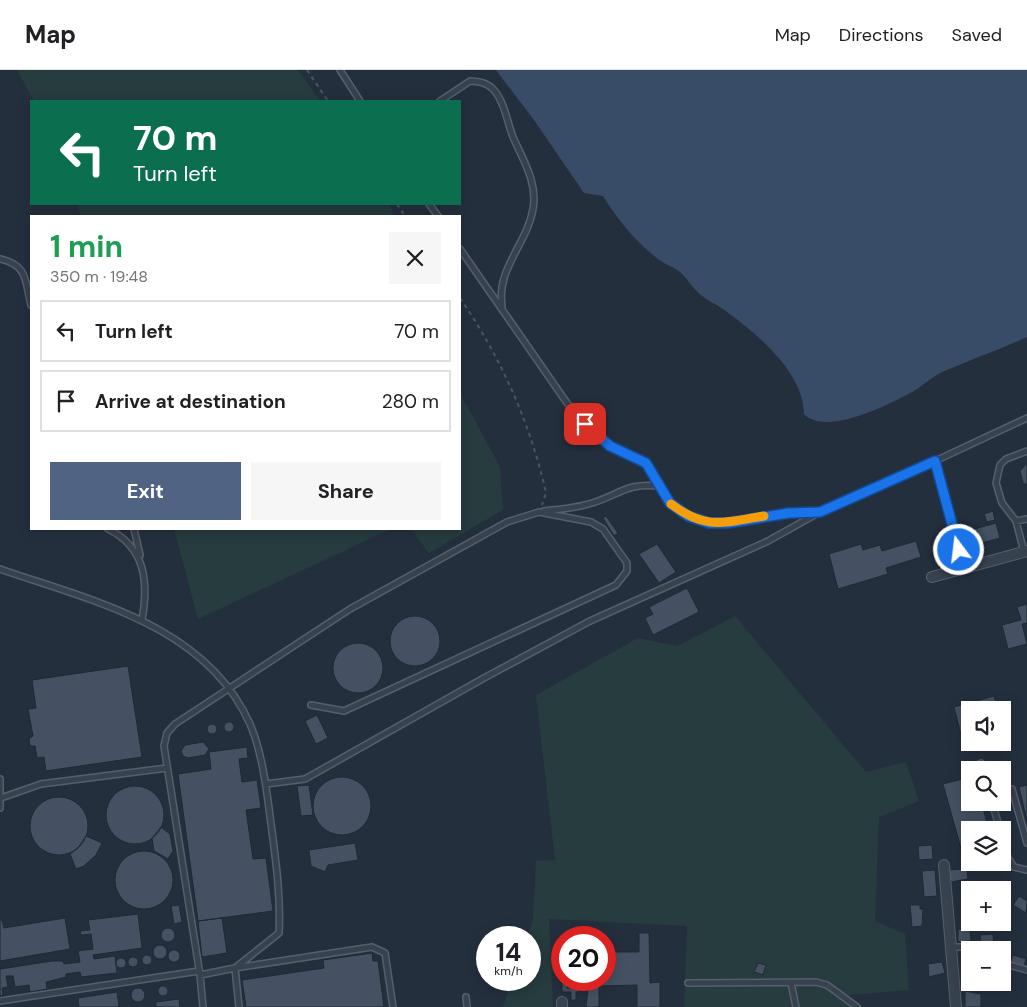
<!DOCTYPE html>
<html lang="en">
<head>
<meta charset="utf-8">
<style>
	:root { --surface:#fff; --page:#f6f6f6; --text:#202124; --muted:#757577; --line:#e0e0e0; --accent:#506383 }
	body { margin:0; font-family:"DM Sans",sans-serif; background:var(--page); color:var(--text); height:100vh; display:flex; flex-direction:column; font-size:19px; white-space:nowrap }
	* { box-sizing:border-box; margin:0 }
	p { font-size:16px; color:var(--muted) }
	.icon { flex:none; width:28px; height:28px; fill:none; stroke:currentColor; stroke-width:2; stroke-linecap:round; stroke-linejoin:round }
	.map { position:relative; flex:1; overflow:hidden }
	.sheet { position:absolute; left:30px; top:145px; width:431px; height:315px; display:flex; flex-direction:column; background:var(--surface); border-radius:0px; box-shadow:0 2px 12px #0003 }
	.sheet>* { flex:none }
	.hud { position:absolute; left:30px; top:30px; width:431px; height:105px; border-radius:0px; box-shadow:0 2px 12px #0003; background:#0b6e4f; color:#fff; overflow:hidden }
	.fabs { position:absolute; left:961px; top:631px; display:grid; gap:10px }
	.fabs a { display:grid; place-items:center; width:50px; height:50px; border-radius:0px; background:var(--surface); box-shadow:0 2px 12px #0003; font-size:25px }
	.speed { position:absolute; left:476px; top:856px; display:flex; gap:10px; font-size:25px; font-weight:700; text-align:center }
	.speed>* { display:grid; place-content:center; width:65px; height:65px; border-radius:50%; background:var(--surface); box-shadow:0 2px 12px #0003; line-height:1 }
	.speed small { font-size:12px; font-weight:400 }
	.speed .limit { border:8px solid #d22; background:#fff; color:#111 }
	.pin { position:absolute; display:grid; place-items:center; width:42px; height:42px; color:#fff; margin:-21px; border-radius:10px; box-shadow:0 2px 8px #0006 }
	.me { position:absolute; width:55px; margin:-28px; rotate:345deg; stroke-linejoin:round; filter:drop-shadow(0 0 4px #0008) }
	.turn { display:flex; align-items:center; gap:18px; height:105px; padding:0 20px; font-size:22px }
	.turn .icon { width:65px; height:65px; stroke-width:2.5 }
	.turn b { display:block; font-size:35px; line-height:42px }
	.round { display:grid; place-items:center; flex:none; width:52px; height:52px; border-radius:0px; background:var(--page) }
	.summary { display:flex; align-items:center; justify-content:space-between; height:85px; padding:0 20px }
	h1 { font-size:30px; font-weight:700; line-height:38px; color:#1e9e55 }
	.action { display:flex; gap:10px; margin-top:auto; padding:10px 20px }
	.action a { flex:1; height:58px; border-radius:0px; background:var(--accent); color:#fff; font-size:20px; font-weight:700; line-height:58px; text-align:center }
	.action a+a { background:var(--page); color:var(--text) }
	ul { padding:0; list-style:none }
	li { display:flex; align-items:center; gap:15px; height:62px; margin:0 10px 8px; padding:0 10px; border:2px solid var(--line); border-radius:0px }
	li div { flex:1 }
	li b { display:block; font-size:19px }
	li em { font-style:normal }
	header { display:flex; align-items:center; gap:30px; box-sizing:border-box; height:70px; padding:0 25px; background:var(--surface); border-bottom:1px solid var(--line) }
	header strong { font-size:24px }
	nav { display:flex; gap:28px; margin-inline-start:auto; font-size:18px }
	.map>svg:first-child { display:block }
</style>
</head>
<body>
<header>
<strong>Map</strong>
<nav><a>Map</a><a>Directions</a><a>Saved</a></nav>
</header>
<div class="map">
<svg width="1027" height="937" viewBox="0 0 1027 937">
	<rect width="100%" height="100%" fill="#242f3e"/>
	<!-- green -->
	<path fill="#263c3f" d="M17 0H298L320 31H34Z
		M77 134H390L394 146H81Z
		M460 323 500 397 503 440 429 483 411 459H460Z
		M174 459H391L198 549Z
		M735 546 866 702 906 692 919 731 879 747 875 851 905 864 909 920 840 926 854 937H684L687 856 549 849 553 937H503L512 910H530V868L527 867 533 849 536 791 555 790 536 625 638 568 677 576Z"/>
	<!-- water -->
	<path fill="#394c67" d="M496 0H1027V267C999 280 970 290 942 302 932 307 923 315 914 321 890 334 826 367 804 344 804 301 753 260 720 237 714 233 707 230 701 225 693 219 688 209 680 202 674 197 664 194 658 189 635 171 618 150 603 126L584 123 534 50Z"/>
	<!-- building -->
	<path fill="#455162" stroke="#1f2835" d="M1027 393V415L1023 413 1020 401Z
		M993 441 995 450 987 452 984 444Z
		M606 446 618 463 614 466 603 448Z
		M996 453 1000 468 964 478 960 463Z
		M916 471 921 487 886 498 888 504 838 519 829 484 861 474 863 480 880 475 882 481Z
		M657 474 676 502 659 513 639 484Z
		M687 518 699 542 653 565 645 548 653 544 649 537Z
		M1027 534V553L1022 554 1027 574 1008 579 1002 555 1021 550 1017 537Z
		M390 571a25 25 0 1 1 50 0a25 25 0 1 1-50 0Z
		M333 598a25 25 0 1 1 50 0a25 25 0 1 1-50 0Z
		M128 596 142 687 46 701 44 687 37 688 35 676H30L29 669 33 666 28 639 36 638 32 610Z
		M994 626 998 640H970V662L961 665 954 637Z
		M317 645 328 668 316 674 305 651Z
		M224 657a5 5 0 1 1 10 0a5 5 0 1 1-10 0Z
		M207 659a5 5 0 1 1 10 0a5 5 0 1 1-10 0Z
		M203 672 209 679 205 685 188 688 183 686 181 681 185 675Z
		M247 677 248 688 239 689 242 712 257 710 261 738 246 740 253 789 266 788 273 841 198 851 178 704 211 699 209 682Z
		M313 736a29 29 0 1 1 58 0a29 29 0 1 1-58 0Z
		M970 707V732H974L976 740 983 738 988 757 981 760H970V780L962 782 943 714Z
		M309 715 313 745 301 746 297 716Z
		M1027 715V751L1019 717Z
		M106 745a29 29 0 1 1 58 0a29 29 0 1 1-58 0Z
		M30 756a29 29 0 1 1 58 0a29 29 0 1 1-58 0Z
		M161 757 170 764 173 781 168 789 154 781 152 768Z
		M86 766 102 773 96 785 84 796 76 799 70 784 78 778Z
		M355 773 358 790 328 795 325 802 311 796 309 780Z
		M932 775 933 789 919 790 918 776Z
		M115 810a29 29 0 1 1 58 0a29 29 0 1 1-58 0Z
		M962 799 967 800 968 809 951 812 949 800Z
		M935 800 937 826 924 827 922 801Z
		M1019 826 1027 831 1026 843 1013 835Z
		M179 835 182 852 174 854 171 836Z
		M910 835H920V839H923L922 856 912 857Z
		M138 844 142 878 93 885 94 889 115 886 117 903 81 907 80 902 66 904V907L46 912 47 919 30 922 29 915 15 917 13 906H6L8 917 2 918 3 925 0 926V899L52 891H63L64 894 80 892 78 881 93 879 91 864 81 865 80 861 90 860 88 850Z
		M65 848 70 879 0 891V850H2L4 858Z
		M222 848 227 883 202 887 198 851Z
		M161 865a7 7 0 1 1 14 0a7 7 0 1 1-14 0Z
		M958 859H970L971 871 958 872Z
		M639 863H649L650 913 660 912V937H637V915L599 916V937H586L589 910H605V882H639Z
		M993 864 994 877 981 878 980 865Z
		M153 882a7 7 0 1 1 14 0a7 7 0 1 1-14 0Z
		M168 886a6 6 0 1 1 12 0a6 6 0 1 1-12 0Z
		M372 883 373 891H378L384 937H246L242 910 324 898 323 890Z
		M562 883V910H567V918H579V922H576V930H571V922H562Z
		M1013 885 1026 889 1023 899 1010 894Z
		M142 890a5 5 0 1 1 10 0a5 5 0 1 1-10 0Z
		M128 892a5 5 0 1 1 10 0a5 5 0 1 1-10 0Z
		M116 893a5 5 0 1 1 10 0a5 5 0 1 1-10 0Z
		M942 892 945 903 929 907 928 894Z
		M758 893 766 895 763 905 754 902Z
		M158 921a5 5 0 1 1 10 0a5 5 0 1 1-10 0Z
		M131 925a7 7 0 1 1 14 0a7 7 0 1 1-14 0Z
		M965 921 981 924V937H965Z
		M117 922 119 937H79L78 928Z
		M179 929 180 937H156V932Z"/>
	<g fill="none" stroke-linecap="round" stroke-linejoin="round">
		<defs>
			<path id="lane" d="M340 0 360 31
				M440 31 470 11C480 11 488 13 494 20 505 33 507 52 513 67 523 90 538 113 533 139 527 174 496 199 502 236
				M429 134 438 146
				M460 179 567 333 585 354 610 376 646 393 670 433 688 446 709 453H727L803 441 820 442
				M0 189C28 195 25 211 31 235
				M935 391 1027 348
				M544 441C561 439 579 438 595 432 622 423 627 413 659 416
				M1016 451 1027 449
				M108 459C145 477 149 511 142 550
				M134 459 140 485
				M1024 482 1016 451 1002 433 996 413 1000 395 1006 389 1027 381
				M0 499C92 531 206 555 250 654 262 682 266 716 270 746 275 785 281 823 279 863L235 898 200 905 203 937
				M981 693 983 700
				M0 709V738
				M266 714 305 709 484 608 590 551 768 471 820 442 935 391 964 498
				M1012 719 1027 773
				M1 728 41 714 167 698
				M992 732 1000 760
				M1002 768 1008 788 1014 797 1027 800
				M951 877H964L972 880
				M1002 893 1027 900
				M200 905 164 676 167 663 175 654 350 539 507 452 539 442 591 452 603 459 627 493V501L616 515 344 641 311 635
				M688 913 816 912 827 915 857 937
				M791 913 796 937
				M466 927 467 937
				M0 931 199 901
				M239 937 235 898 372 877 385 883 393 937"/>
			<path id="street" d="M932 507 1027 481
				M944 795 956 937
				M562 932V937"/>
		</defs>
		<!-- lane casing -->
		<use href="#lane" stroke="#565f6c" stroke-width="8"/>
		<!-- street casing -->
		<use href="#street" stroke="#565f6c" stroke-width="12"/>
		<!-- path -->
		<path stroke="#44595c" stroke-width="2" stroke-dasharray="4 4" stroke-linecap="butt" d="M307 0 328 31
			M397 134 405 146
			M460 228C501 288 530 352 546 423L542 435"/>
		<!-- lane -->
		<use href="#lane" stroke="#38414e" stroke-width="5"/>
		<!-- street -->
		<use href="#street" stroke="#38414e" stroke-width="10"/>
	</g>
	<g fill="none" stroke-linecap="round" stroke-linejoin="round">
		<defs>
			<path id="route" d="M585 354 610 376 646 393 670 433 688 446 709 453H728L789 443 820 442 935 391 959 480"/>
		</defs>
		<!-- route casing -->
		<use href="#route" stroke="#114b97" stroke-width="12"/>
		<!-- route -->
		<use href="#route" stroke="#1a73e8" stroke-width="9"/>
		<!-- slow -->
		<path stroke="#f59e0b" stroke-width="9" d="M671 434C707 461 724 452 764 446"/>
	</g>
</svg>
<div class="fabs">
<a><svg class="icon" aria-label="sound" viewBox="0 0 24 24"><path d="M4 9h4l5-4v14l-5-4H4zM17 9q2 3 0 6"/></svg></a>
<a><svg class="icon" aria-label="search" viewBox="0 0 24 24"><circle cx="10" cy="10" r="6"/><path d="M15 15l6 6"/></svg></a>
<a><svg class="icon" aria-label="layers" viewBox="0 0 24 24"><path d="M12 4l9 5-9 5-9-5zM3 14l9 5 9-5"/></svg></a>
<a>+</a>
<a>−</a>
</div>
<div class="speed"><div>14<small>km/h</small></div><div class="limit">20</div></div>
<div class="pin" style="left:585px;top:354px;background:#d93025"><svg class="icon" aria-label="arrive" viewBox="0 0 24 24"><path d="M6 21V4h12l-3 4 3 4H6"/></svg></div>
<svg class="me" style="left:959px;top:480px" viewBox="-20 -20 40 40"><circle r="17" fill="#1a73e8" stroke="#fff" stroke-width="3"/><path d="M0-11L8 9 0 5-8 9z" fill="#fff"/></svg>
<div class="hud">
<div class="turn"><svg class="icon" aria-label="left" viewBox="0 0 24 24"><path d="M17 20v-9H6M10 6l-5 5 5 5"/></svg><div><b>70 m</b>Turn left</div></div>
</div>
<section class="sheet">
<div class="summary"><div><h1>1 min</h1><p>350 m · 19:48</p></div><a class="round"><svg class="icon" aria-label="close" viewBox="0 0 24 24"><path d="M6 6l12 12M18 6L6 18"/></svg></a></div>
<ul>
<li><svg class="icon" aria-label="left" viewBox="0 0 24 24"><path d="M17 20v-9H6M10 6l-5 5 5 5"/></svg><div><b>Turn left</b></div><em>70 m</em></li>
<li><svg class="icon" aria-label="arrive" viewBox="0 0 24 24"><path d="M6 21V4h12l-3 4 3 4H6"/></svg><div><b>Arrive at destination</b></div><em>280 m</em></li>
</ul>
<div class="action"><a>Exit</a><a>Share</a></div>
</section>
</div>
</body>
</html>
